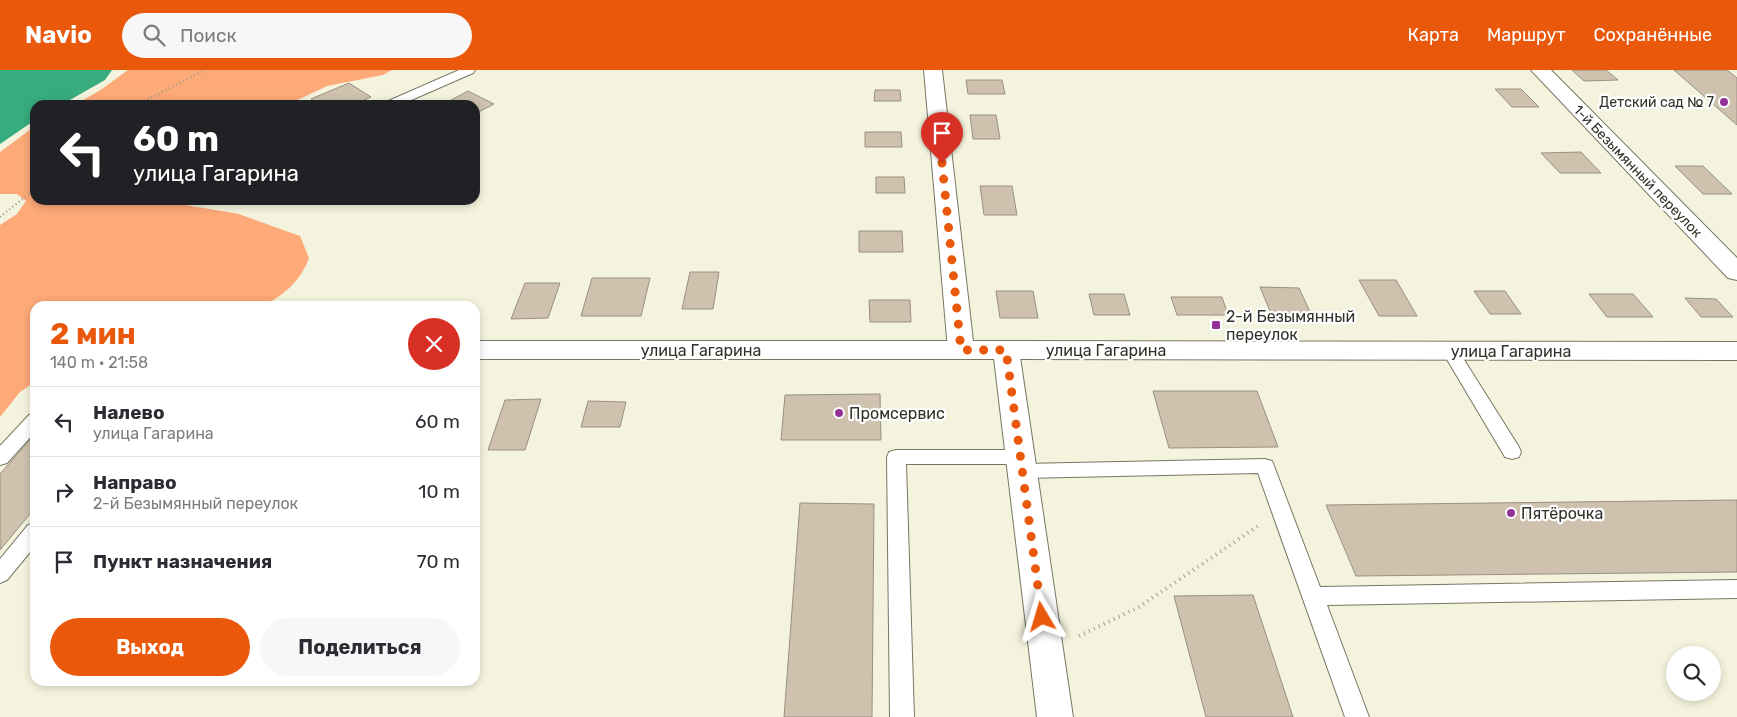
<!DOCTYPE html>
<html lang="ru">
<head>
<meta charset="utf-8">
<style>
	:root { --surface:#fff; --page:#f7f7f7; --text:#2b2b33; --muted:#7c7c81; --line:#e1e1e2; --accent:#ea580c }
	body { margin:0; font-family:Rubik,sans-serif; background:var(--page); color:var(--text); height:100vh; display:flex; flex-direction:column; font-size:19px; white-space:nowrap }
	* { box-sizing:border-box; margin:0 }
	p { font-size:16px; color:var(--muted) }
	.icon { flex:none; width:28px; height:28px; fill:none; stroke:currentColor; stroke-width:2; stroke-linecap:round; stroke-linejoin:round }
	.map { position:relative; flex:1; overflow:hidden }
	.sheet { position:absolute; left:30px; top:231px; width:450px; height:385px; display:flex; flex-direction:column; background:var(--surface); border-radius:15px; box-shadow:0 2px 8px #0003 }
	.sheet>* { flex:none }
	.guide { position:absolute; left:30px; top:30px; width:450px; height:105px; border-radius:15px; box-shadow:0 2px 8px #0003; background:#202124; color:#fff; overflow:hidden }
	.tools { position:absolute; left:1666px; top:576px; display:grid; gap:10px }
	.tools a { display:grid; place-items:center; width:55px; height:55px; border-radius:50%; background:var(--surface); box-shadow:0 2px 8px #0003; font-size:25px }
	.pin { position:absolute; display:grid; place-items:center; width:42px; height:42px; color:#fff; margin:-51px -21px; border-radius:50% 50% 50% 0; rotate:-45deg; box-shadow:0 0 5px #0007 }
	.pin .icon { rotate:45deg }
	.me { position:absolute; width:55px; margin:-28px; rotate:353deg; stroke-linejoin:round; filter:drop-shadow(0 0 4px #0008) }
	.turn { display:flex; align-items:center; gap:18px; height:105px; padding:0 20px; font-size:22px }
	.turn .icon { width:65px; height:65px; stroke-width:2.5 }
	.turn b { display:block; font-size:35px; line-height:42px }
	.round { display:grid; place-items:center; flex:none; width:52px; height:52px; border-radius:26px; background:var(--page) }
	.overview { display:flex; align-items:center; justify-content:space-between; height:85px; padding:0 20px }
	h1 { font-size:30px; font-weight:700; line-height:38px; color:var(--accent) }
	.action { display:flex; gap:10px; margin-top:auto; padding:10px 20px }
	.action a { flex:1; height:58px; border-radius:30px; background:var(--accent); color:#fff; font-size:20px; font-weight:700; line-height:58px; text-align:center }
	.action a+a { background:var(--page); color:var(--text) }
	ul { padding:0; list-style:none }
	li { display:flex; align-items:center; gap:15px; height:70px; padding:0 20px; border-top:1px solid var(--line) }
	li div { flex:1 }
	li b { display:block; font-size:19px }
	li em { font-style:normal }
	header { display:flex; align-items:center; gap:30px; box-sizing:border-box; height:70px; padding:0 25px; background:var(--accent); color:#fff }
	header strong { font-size:24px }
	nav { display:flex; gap:28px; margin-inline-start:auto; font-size:18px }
	.search { width:350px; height:45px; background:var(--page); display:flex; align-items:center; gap:12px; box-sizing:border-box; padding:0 18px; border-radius:28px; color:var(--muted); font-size:19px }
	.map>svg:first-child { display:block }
</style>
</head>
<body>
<header>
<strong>Navio</strong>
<div class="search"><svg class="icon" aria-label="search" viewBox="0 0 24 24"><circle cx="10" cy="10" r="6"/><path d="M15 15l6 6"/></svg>Поиск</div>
<nav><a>Карта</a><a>Маршрут</a><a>Сохранённые</a></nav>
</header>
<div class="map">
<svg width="1737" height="647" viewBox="0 0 1737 647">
	<rect width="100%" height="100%" fill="#f4f4de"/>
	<!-- green -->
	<path fill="#fda978" d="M128 0H392L383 5 327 16 287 35H75L102 19Z
		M35 56V130H156L239 144 300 166 309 188C300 212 285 224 263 236H35V312L20 322 0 347V155L17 144 26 131 17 124H0V82Z"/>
	<!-- water -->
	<path fill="#37ac7e" d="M0 0H112L105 10 61 35H35V50L0 74Z"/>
	<!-- building -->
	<path fill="#cec2af" stroke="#9a8f7d" d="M1572 0H1606L1618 10 1584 11Z
		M1674 0H1727L1737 8V55Z
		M966 10H1002L1005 24H968Z
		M349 13 371 27 353 35H321L311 29Z
		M1495 19H1521L1539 37H1512Z
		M875 20H900L901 31H874Z
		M468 21 494 34 475 44V35H442Z
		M970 45H996L1000 69H973Z
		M865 62H901L902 77H865Z
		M1581 82 1601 103H1560L1541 83Z
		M1675 96H1703L1732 124H1703Z
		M876 107H904L905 123H876Z
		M980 116H1012L1017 145H984Z
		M859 161H902L903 182H859Z
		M690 202H719L713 239H682Z
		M592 208H650L641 246H581Z
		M1359 210H1396L1417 246H1379Z
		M525 213H560L548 248 511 249Z
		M1260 217 1299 218 1312 246H1272Z
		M996 221H1033L1038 248H1000Z
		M1474 221H1505L1521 244H1490Z
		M1089 224H1124L1130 245H1094Z
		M1589 224H1633L1653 247H1607Z
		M1171 227H1222L1228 245H1177Z
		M1685 228 1716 229 1733 247H1701Z
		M869 230H910L911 252H870Z
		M1153 321H1257L1278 377 1169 378Z
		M880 324 881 370H781L785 325Z
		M541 329 525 380H488L505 330Z
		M588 331 626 332 620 357H581Z
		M35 364V438L0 480V404Z
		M1737 430V502L1356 506 1326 435Z
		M800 433 874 434 872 647H784Z
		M1253 525 1293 647H1206L1174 526Z"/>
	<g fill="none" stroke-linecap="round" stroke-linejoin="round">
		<defs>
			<path id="service" d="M459 0H475L473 3 400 35H384L386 32Z
				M1450 275 1456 277 1519 377 1521 382 1519 387 1512 389 1505 387 1442 281 1444 277Z
				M35 343V362L7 393 0 395V376L29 345Z
				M896 380H1021L1028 382 1030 387 1028 392 1021 394H906L914 647H890L887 387 889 382Z
				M1265 389 1272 391 1274 396 1320 517 1737 510V528L1327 535 1369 647H1345L1258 403 1023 408 1016 406 1014 401 1016 396 1023 394Z
				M35 453V476L7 510 0 513V489L28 455Z"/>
			<path id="minor" d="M1531 0H1551L1737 188V210L1728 208Z
				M475 271H961L970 273 974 280 970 287 961 289H475Z
				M1006 271 1015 273 1019 280 1073 647H1037L993 280 997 273Z"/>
			<path id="secondary" d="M924 0H942L973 271 1737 272V290L961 289 952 287 948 280Z"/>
		</defs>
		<!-- service casing -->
		<use href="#service" stroke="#777663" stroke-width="2"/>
		<!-- minor casing -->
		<use href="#minor" stroke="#777663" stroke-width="2"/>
		<!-- secondary casing -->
		<use href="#secondary" stroke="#777663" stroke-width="2"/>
		<!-- path-far1 -->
		<path stroke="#9e9e8e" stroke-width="2.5" stroke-dasharray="1 3" stroke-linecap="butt" d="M137 35 205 0
			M0 147 35 119"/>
		<!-- path -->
		<path stroke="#9e9e8e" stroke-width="4" stroke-dasharray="1 4.5" stroke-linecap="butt" d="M1079 566 1139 537 1258 456"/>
		<!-- service -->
		<use href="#service" fill="#fff" fill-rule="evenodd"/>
		<!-- minor -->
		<use href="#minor" fill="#fff" fill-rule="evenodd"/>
		<!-- secondary -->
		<use href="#secondary" fill="#fff" fill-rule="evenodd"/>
	</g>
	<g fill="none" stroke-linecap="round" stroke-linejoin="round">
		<!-- route -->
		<path stroke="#ea580c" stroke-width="9" stroke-dasharray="0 16.2" d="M942 93 961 280H1006L1042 547"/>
	</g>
	<!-- markers -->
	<g fill="#933198" stroke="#fff" stroke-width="2">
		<circle cx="1724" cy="32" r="5"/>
		<rect x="1211" y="250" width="10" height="10" rx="2.5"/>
		<circle cx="839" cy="343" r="5"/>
		<circle cx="1511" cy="443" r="5"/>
	</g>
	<g text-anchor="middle" stroke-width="4.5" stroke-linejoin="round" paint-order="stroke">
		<!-- far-poi labels -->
		<g font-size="14" fill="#313129" stroke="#fff" text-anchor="end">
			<text x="1714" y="37">Детский сад № 7</text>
		</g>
		<!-- far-street labels -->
		<g font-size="14" fill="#313129" stroke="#fff">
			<text transform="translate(1638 101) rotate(46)" y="5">1-й Безымянный переулок</text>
		</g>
		<!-- poi labels -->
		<g font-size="16" fill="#313129" stroke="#fff" text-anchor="start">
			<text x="1226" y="252">2-й Безымянный<tspan x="1226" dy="18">переулок</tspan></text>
			<text x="849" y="349">Промсервис</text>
			<text x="1521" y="449">Пятёрочка</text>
		</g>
		<!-- street labels -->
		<g font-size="16" fill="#313129" stroke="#fff">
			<text x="701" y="286">улица Гагарина</text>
			<text x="1106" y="286">улица Гагарина</text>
			<text x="1511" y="287">улица Гагарина</text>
		</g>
	</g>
</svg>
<div class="tools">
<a><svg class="icon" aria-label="search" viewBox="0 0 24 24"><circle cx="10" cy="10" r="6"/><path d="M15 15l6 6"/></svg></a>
</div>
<div class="pin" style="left:942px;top:93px;background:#d93025"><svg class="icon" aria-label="arrive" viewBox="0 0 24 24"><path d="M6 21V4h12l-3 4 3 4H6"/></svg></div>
<svg class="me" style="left:1042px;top:547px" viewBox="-20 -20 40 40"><path d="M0-17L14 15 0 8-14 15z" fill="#ea580c" stroke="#fff" stroke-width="4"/></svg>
<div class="guide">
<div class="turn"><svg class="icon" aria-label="left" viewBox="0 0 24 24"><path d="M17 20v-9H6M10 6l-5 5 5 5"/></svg><div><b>60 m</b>улица Гагарина</div></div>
</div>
<section class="sheet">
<div class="overview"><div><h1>2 мин</h1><p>140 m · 21:58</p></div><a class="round" style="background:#d93025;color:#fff"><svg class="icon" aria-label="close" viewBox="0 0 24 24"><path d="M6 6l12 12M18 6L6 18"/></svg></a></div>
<ul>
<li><svg class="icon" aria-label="left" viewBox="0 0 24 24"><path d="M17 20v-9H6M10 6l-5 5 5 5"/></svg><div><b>Налево</b><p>улица Гагарина</p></div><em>60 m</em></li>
<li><svg class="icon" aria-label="right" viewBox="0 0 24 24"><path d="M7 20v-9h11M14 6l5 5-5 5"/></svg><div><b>Направо</b><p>2-й Безымянный переулок</p></div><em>10 m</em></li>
<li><svg class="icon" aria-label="arrive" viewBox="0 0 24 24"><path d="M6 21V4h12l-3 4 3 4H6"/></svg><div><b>Пункт назначения</b></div><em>70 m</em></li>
</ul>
<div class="action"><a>Выход</a><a>Поделиться</a></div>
</section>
</div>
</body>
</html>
